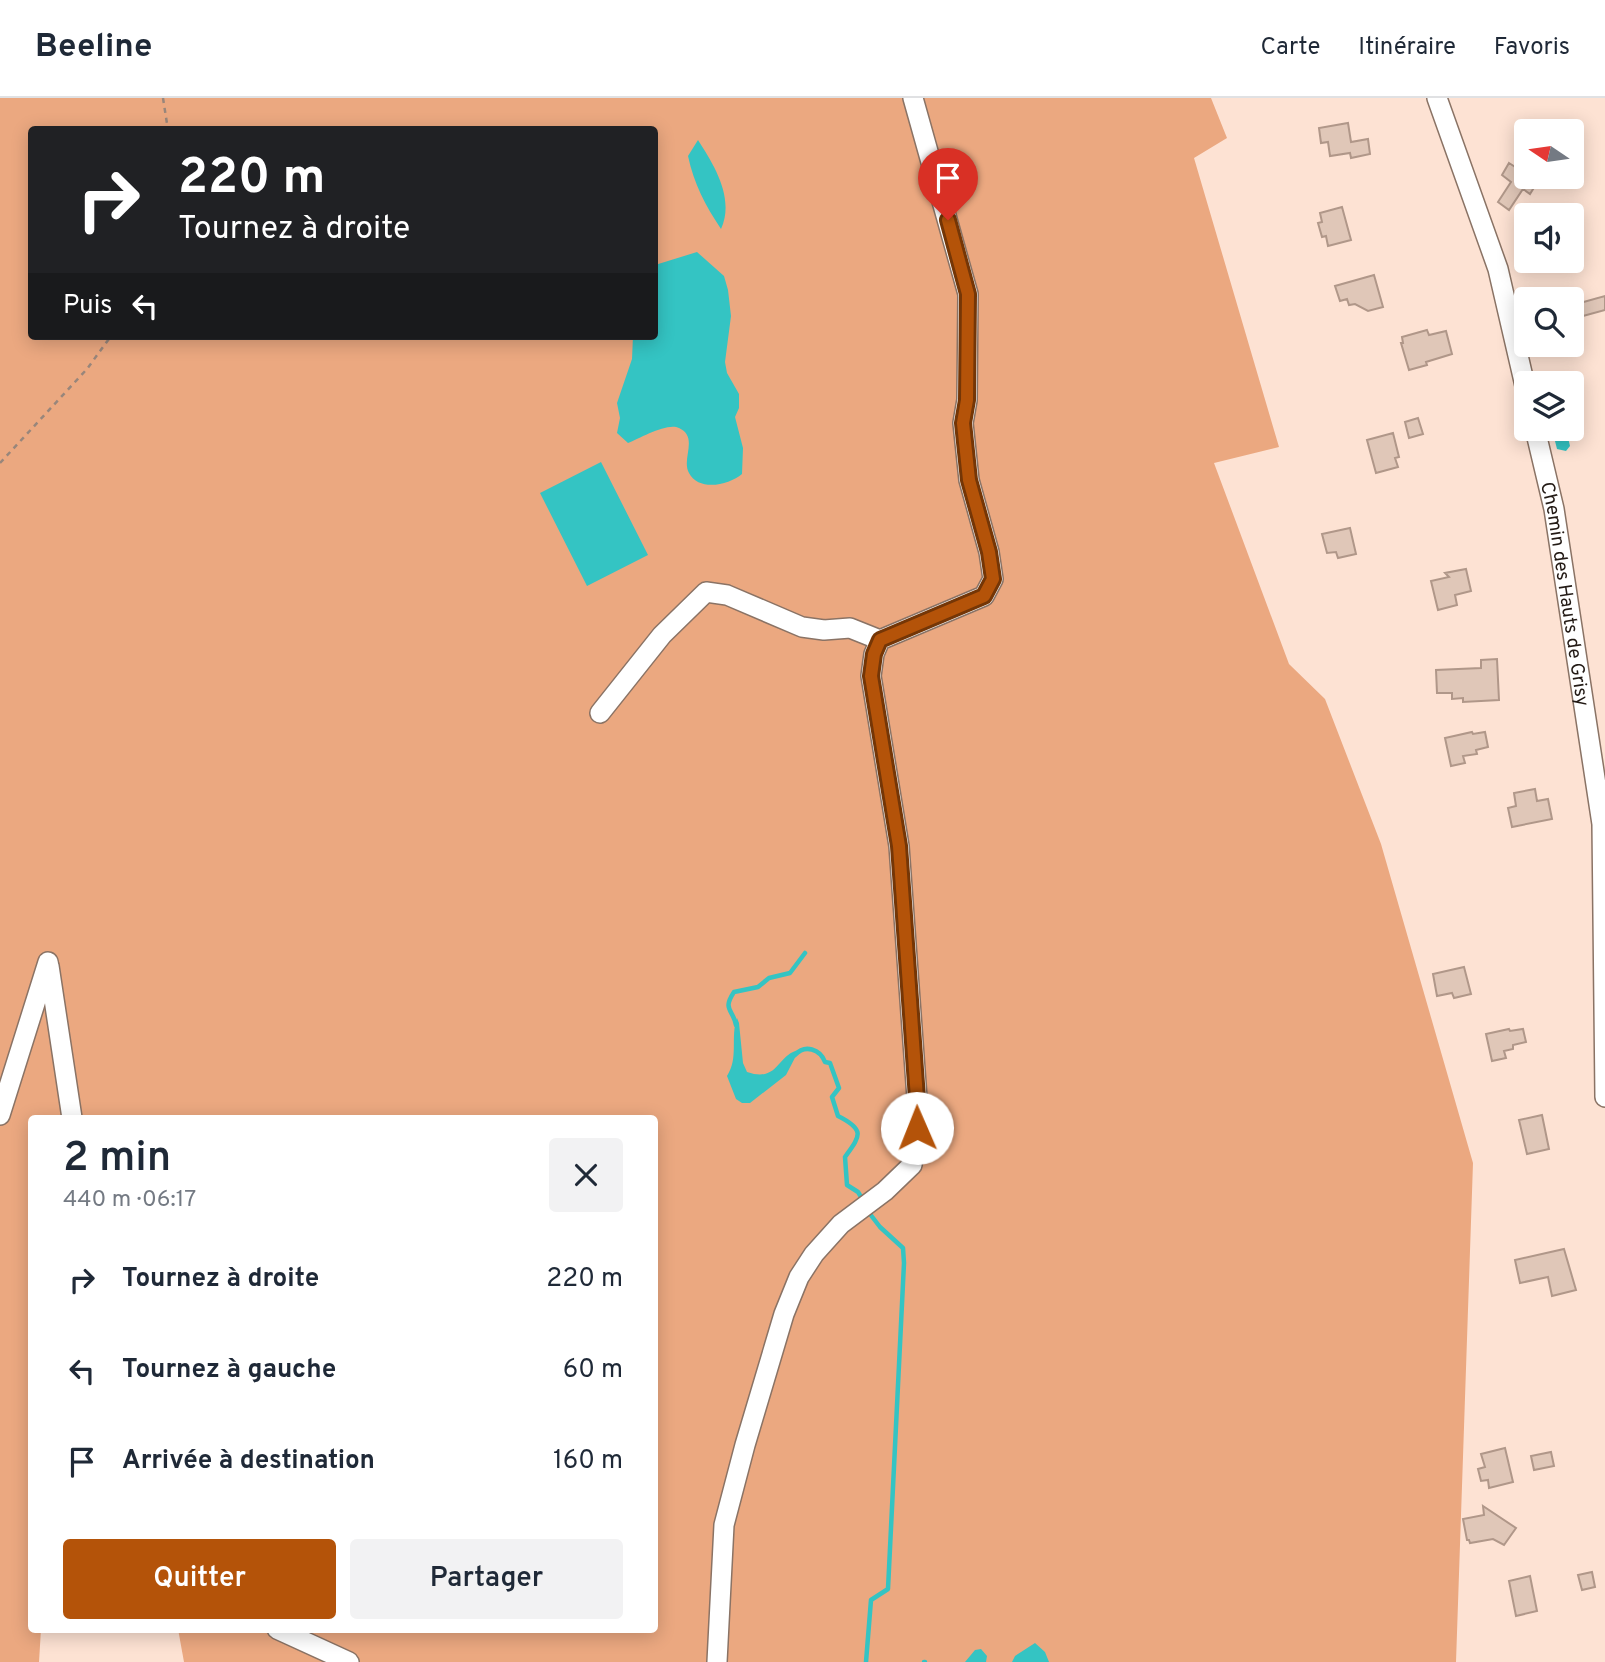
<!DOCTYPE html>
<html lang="fr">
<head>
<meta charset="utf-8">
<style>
	:root { --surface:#fff; --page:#f2f2f3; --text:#1f2937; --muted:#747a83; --line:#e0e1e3; --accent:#b45309 }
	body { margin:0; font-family:Overpass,sans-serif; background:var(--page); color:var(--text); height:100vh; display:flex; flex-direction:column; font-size:26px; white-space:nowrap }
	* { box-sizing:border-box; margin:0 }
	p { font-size:23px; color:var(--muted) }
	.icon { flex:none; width:38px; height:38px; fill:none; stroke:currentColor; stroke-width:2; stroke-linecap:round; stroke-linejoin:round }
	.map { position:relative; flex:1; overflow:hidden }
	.details { position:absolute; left:28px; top:1017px; width:630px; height:518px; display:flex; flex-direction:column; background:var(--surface); border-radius:7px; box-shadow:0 4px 18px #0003 }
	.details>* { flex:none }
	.top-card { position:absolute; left:28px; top:28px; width:630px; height:214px; border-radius:7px; box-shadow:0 4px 18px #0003; background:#202124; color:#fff; overflow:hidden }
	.needle { width:46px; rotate:283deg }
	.buttons { position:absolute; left:1514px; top:21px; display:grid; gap:14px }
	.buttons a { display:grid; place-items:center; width:70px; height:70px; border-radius:7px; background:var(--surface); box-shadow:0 4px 18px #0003; font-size:35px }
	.pin { position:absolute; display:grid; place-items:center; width:60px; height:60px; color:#fff; margin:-72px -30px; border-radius:50% 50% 50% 0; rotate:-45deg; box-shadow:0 0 7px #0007 }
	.pin .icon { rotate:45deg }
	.me { position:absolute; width:77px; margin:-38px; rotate:359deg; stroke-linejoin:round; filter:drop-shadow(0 0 5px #0008) }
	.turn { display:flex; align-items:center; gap:24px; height:147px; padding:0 35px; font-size:32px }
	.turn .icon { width:91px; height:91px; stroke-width:2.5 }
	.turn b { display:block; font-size:49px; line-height:60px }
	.then { display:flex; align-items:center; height:66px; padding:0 35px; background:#0003; gap:14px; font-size:26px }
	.round { display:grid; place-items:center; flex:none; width:74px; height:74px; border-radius:7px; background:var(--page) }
	.overview { display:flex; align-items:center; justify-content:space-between; height:119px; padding:0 35px }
	h1 { font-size:42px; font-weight:600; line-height:52px }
	.button { display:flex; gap:14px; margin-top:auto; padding:14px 35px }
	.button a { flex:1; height:80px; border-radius:7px; background:var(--accent); color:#fff; font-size:28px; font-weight:600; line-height:80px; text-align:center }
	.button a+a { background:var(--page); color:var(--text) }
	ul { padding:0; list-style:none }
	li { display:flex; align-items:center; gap:21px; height:91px; padding:0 35px }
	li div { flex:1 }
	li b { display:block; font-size:26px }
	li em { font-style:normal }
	header { display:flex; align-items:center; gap:42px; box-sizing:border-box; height:98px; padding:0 35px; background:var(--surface); border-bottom:2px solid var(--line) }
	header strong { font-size:33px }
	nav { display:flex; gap:38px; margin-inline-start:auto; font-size:24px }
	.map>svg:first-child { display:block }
</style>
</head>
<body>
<header>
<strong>Beeline</strong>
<nav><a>Carte</a><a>Itinéraire</a><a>Favoris</a></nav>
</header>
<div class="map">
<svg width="1605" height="1564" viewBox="0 0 1605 1564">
	<rect width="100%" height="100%" fill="#fde2d3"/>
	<!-- green -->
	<path fill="#eba880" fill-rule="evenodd" d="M0 0H1211L1227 40 1194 60 1279 349 1214 365 1289 566 1325 601 1381 746 1473 1065 1456 1564H184L178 1531H654V1020H32V1531H41L39 1564H0ZM32 32H654V238H32Z"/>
	<!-- water -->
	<path fill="#34c4c3" d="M698 42C714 67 735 100 721 131 705 107 694 86 688 58Z
		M697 154 724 178 728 192 731 218 725 264 727 275 739 296V310L735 319 743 350 742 376C729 387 699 394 689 375 681 361 699 339 679 330 668 324 640 340 628 345L617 335 620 320 617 305 632 261 633 238H654L655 167Z
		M1552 331H1566L1570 348 1566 353 1557 351Z
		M601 364 648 457 587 488 540 395Z
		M737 920 739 925 743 965 747 974C779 985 777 956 799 952L786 977 750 1005H742L736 1001 727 978C739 960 730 939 737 920Z
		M1035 1545 1045 1554 1049 1564H1012L1015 1558Z
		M981 1551 987 1558 986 1564H965L975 1552Z"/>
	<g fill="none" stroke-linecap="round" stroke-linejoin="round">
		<!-- stream -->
		<path stroke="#34c4c3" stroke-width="4.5" d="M736 927C733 911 722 912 734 894L758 889 769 880 790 875 805 855
			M795 957C805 946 820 951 825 964L830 965 839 990 832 999 838 1018C866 1032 860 1038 845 1059L847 1087 858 1094 863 1102
			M866 1564 871 1502 888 1491 904 1165 903 1150 880 1129 870 1116
			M924 1564H925"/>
	</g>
	<!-- building -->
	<path fill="#e0c7b8" stroke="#b09789" stroke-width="2" d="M1348 25 1351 44 1368 41 1370 56 1351 60 1350 55 1330 58 1328 44 1321 45 1319 30Z
		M1509 65 1526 76V79L1538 83 1530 96 1523 91 1509 112 1498 104 1511 84 1502 77Z
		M1342 109 1351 142 1328 148 1326 138 1322 139 1318 125 1322 124 1320 115Z
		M1374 177 1383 209 1368 213 1355 206 1349 207 1347 201 1340 203 1335 188Z
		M1605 198V212L1583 218 1580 205Z
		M1427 232 1429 237 1446 233 1452 256 1426 264 1427 267 1409 272 1401 245H1403L1402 239Z
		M1418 320 1423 336 1409 340 1405 324Z
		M1393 335 1399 359 1395 360 1398 369 1376 375 1367 342Z
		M1350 430 1356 456 1338 460 1336 454 1327 455 1322 436Z
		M1466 471 1471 493 1455 497 1457 507 1438 512 1431 483 1449 479 1445 475Z
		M1497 561 1499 602 1463 604V600L1452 601V595H1437L1436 572 1481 570V562Z
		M1472 634 1473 636 1485 634 1488 649 1476 652 1477 656 1463 658 1465 665 1451 668 1445 640Z
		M1535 691 1537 703 1548 701 1552 721 1512 729 1508 710 1516 708 1514 695Z
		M1464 869 1471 896 1454 900 1452 895 1437 898 1433 876Z
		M1509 931 1510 933 1523 931 1526 944 1513 947V951L1504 953 1506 960 1492 963 1486 936Z
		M1542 1017 1549 1051 1527 1056 1519 1022Z
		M1564 1151 1576 1192 1552 1198 1548 1179 1520 1185 1515 1162Z
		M1505 1350 1513 1384 1489 1390 1488 1382 1481 1383 1478 1371 1485 1369 1481 1356Z
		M1551 1354 1554 1368 1534 1372 1531 1358Z
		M1483 1408 1516 1430 1504 1447 1493 1441 1470 1445 1469 1442H1467L1463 1421 1484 1417Z
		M1592 1474 1595 1489 1582 1492 1578 1477Z
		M1530 1478 1537 1513 1516 1518 1509 1483Z"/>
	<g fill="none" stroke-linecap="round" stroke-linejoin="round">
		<defs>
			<g id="minor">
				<path d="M1437 0 1498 171 1526 292"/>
				<path id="s1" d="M1535 331 1554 411 1602 726 1605 999"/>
				<path d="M600 615 662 537 706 494 727 497 802 529 824 532 850 530 880 542"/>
				<path d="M49 868 72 1020"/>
				<path d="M0 1017 48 864"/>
				<path d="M277 1531 349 1564"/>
				<path d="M717 1564 724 1427 745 1347 784 1216 799 1179 814 1156 841 1126 885 1093 912 1067 918 1014 899 748 871 578 874 556 880 542 984 498 993 481 989 454 969 382 963 325 967 302 968 196 913 0"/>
			</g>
		</defs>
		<!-- minor casing -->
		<use href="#minor" stroke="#8a7365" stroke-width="22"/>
		<!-- path -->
		<path stroke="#98867b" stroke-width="2.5" stroke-dasharray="5 5" stroke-linecap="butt" d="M163 0 168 32
			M0 365 87 271 111 238"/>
		<!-- minor -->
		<use href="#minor" stroke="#fff" stroke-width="19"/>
	</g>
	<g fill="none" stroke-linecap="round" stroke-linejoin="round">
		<defs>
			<path id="route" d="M917 1030 918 1014 899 748 871 578 874 556 880 542 984 498 993 481 989 454 969 382 963 325 967 302 968 196 948 122"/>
		</defs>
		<!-- route casing -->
		<use href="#route" stroke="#753606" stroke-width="18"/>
		<!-- route -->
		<use href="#route" stroke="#b45309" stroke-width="12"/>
	</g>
	<g text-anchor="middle" stroke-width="5" stroke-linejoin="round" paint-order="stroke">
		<!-- street labels -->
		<g font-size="19" fill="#231a15" stroke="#fef3ed">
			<text dy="7" stroke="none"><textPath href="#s1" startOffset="168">Chemin des Hauts de Grisy</textPath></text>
		</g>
	</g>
</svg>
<div class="buttons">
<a><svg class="needle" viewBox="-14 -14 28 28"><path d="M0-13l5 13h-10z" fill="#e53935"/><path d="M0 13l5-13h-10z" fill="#747a83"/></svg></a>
<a><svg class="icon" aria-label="sound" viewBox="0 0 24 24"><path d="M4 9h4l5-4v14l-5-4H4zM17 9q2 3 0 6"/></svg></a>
<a><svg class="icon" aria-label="search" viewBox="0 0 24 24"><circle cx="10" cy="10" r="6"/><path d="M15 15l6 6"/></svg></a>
<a><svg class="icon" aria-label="layers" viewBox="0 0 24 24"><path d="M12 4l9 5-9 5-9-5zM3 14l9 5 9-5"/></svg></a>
</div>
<div class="pin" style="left:948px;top:122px;background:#d93025"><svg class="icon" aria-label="arrive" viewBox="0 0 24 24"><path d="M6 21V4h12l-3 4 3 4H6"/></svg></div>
<svg class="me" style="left:917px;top:1030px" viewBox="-20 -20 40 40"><circle r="19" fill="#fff"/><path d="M0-13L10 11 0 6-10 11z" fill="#b45309"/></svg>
<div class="top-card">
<div class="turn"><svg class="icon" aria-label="right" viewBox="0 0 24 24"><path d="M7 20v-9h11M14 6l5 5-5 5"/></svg><div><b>220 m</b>Tournez à droite</div></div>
<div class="then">Puis<svg class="icon" aria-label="left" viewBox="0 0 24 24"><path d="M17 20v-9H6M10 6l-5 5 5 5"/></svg></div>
</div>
<section class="details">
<div class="overview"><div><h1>2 min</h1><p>440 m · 06:17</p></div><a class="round"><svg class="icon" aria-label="close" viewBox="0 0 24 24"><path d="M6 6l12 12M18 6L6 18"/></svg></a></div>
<ul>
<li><svg class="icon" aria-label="right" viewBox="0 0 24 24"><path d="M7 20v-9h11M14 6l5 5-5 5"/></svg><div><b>Tournez à droite</b></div><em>220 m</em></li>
<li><svg class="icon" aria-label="left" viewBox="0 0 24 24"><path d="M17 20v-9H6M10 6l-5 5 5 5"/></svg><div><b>Tournez à gauche</b></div><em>60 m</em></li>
<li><svg class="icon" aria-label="arrive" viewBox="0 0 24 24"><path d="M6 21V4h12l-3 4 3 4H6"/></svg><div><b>Arrivée à destination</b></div><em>160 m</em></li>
</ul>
<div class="button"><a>Quitter</a><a>Partager</a></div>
</section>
</div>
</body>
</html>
